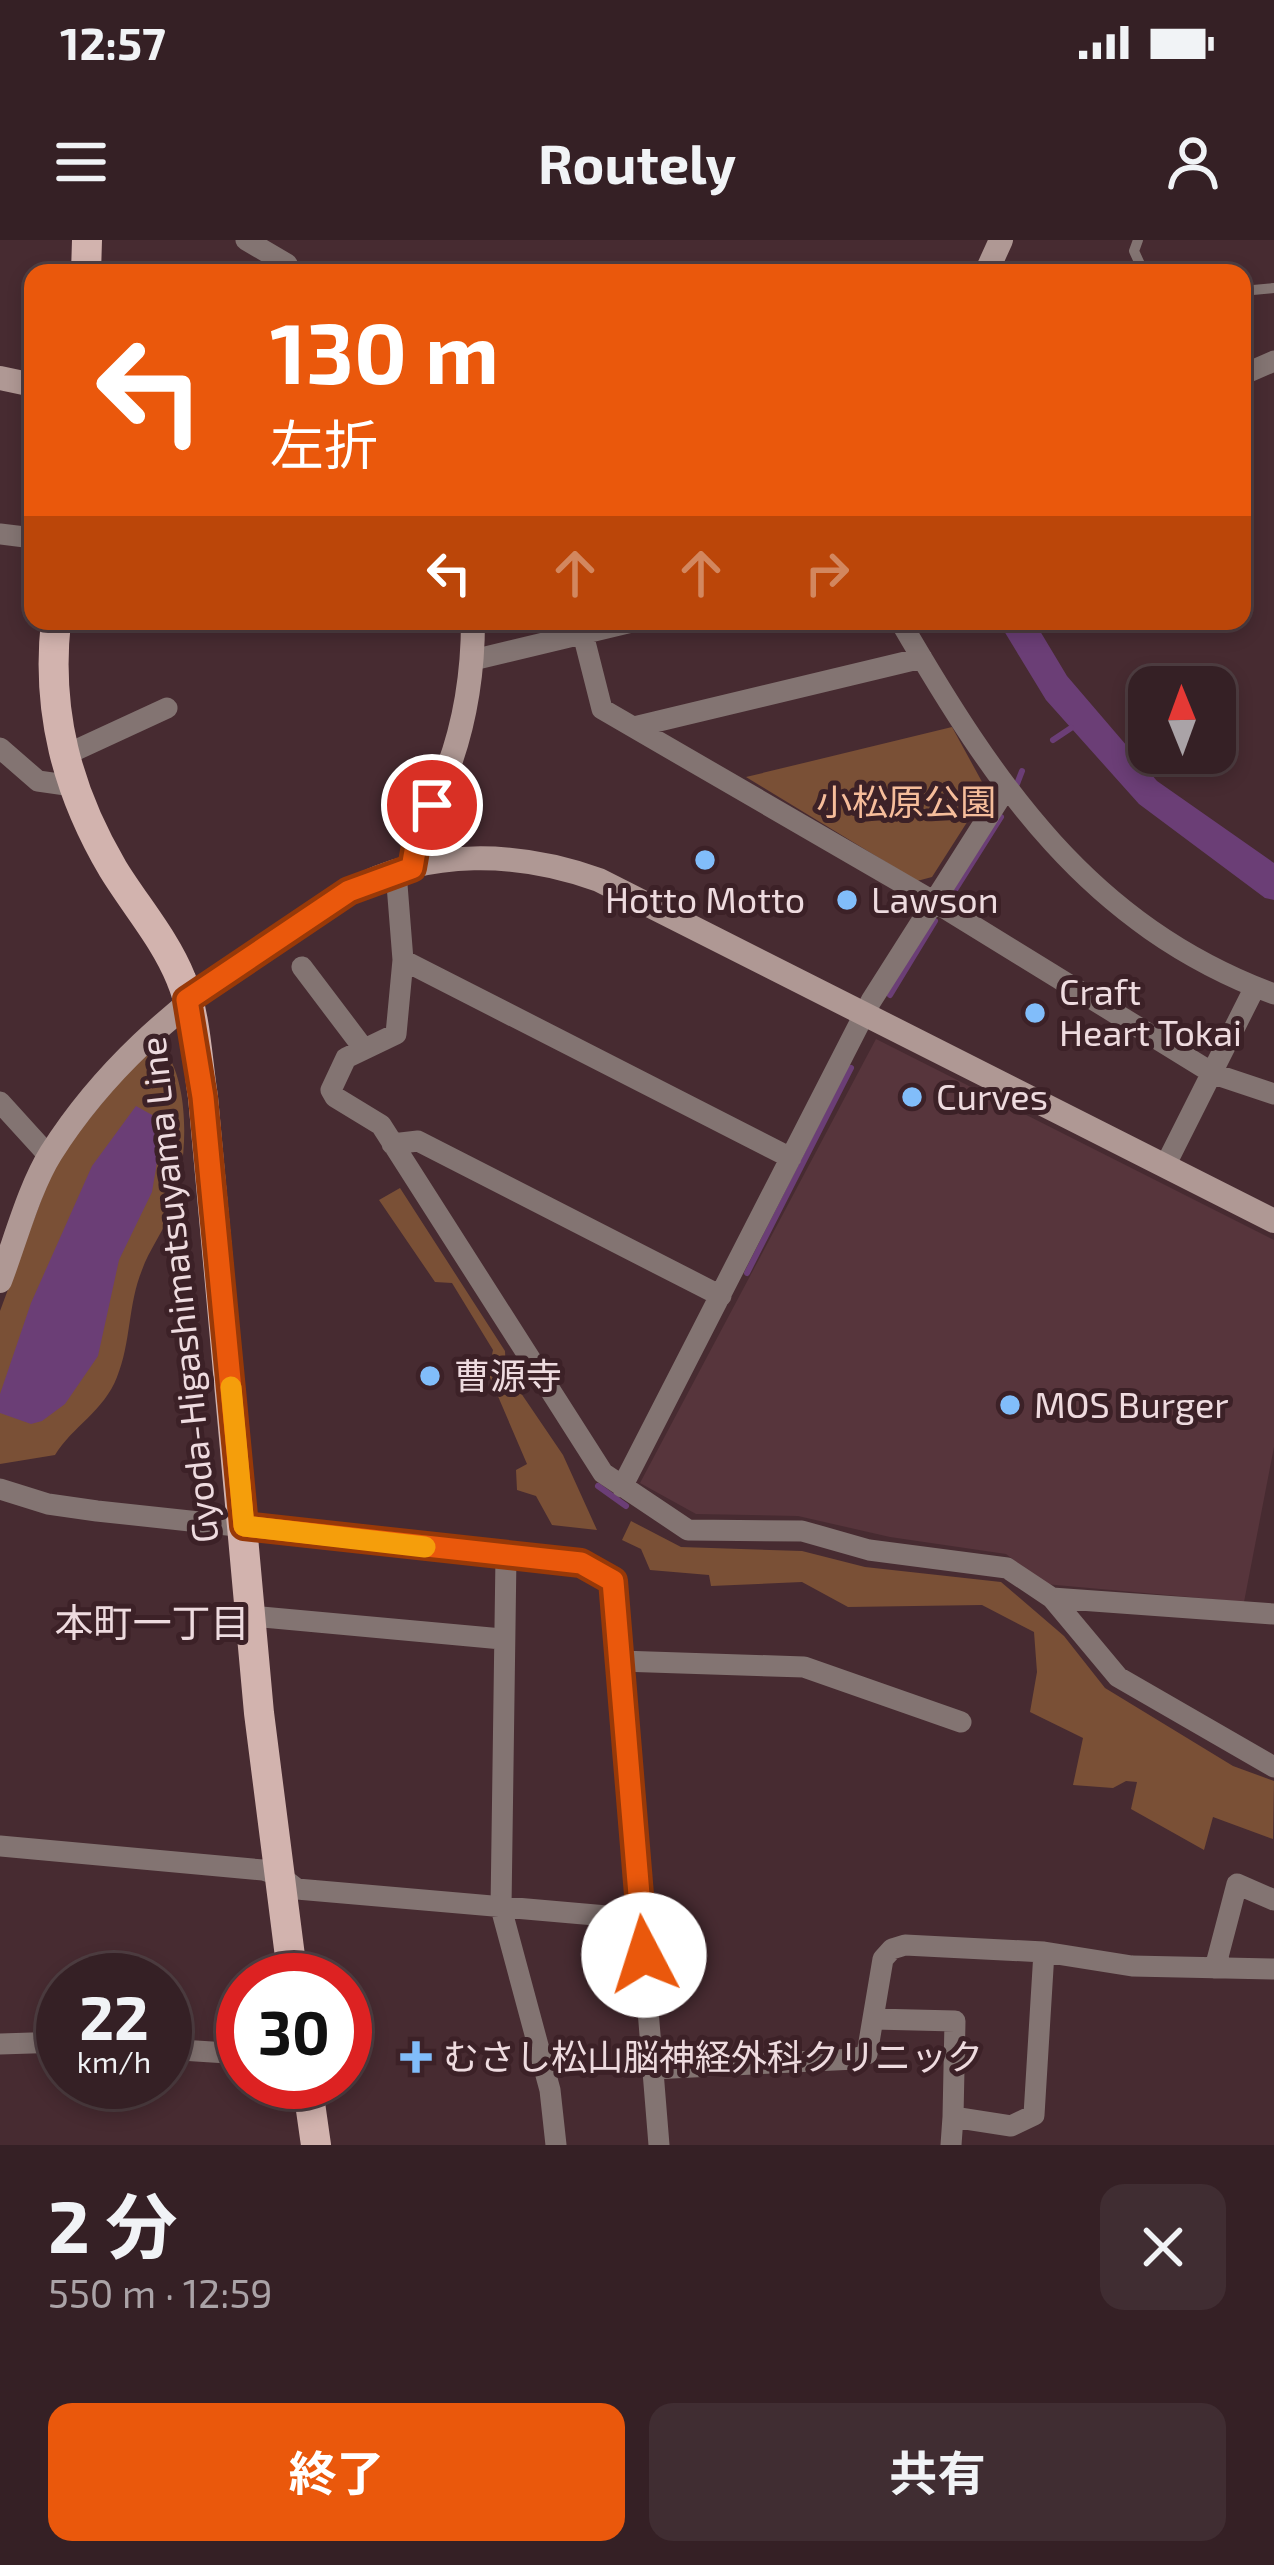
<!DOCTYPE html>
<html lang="ja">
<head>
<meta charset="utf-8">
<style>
	:root { --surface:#352025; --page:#402d32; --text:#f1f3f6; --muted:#aaa3a7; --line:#4f3e42; --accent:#ea580c }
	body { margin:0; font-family:"Exo 2","Noto Sans JP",sans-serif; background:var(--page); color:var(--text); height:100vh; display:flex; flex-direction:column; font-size:45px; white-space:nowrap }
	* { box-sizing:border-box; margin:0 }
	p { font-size:39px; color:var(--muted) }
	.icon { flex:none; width:66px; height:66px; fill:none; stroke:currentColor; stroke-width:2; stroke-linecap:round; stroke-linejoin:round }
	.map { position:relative; height:1905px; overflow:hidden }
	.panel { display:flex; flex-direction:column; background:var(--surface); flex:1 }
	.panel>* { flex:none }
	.top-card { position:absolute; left:24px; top:24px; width:1227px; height:366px; border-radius:24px; box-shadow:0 6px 18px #0003,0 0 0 3px var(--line); background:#ea580c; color:#fff; overflow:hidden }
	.needle { width:78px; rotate:359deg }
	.buttons { position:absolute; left:1128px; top:426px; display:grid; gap:24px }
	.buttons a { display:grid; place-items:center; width:108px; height:108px; border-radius:24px; background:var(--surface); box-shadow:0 6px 18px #0003,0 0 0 3px var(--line); font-size:60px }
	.speed { position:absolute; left:36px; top:1713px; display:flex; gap:24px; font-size:60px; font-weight:700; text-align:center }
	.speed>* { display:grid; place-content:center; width:156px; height:156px; border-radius:50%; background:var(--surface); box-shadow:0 6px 18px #0003,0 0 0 3px var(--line); line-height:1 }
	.speed small { font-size:30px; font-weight:400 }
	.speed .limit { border:18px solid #d22; background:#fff; color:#111 }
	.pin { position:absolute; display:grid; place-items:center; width:102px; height:102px; color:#fff; margin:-51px; border:6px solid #fff; border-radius:50%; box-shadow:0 3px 12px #0007 }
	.me { position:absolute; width:132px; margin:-66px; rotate:355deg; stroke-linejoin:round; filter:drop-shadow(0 0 9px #0008) }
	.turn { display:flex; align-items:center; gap:42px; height:252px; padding:0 48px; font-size:54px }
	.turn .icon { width:156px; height:156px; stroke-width:2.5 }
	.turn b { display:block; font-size:84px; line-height:102px }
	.lanes { display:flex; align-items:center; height:114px; padding:0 48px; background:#0003; justify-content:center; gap:60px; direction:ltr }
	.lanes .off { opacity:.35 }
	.round { display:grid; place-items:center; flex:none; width:126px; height:126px; border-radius:24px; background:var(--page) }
	.summary { display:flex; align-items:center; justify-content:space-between; height:204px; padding:0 48px }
	h1 { font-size:72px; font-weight:700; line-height:90px }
	.action { display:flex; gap:24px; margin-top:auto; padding:24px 48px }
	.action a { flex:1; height:138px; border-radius:24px; background:var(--accent); color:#fff; font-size:48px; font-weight:700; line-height:138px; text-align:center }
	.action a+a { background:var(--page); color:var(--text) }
	.status { display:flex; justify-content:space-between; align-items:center; height:84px; padding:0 60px; background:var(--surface); direction:ltr }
	.status svg { height:33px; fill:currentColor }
	header { display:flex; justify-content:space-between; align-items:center; height:156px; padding:0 48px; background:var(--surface); font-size:54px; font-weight:700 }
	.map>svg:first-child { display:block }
</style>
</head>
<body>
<div class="status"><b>12:57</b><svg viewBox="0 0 49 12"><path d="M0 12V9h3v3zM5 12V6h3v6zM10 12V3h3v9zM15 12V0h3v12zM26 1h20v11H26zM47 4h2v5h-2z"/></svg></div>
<header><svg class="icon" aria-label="menu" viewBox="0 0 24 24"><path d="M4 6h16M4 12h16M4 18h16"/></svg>Routely<svg class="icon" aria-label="person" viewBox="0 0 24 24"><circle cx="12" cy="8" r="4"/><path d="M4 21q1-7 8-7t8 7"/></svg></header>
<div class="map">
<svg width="1274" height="1905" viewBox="0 0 1274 1905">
	<rect width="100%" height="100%" fill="#472b31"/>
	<!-- built -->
	<path fill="#57353c" d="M876 799 1274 1000V1207L1244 1362 1045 1344 1006 1314 890 1297 798 1276 696 1274 640 1243Z"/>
	<!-- green -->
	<path fill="#7a5036" d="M952 487 987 551 932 637 917 641 746 537Z
		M145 810 166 812C192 851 187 929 171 972 163 992 149 1010 142 1030 128 1064 131 1103 117 1137 104 1171 73 1186 55 1215L0 1224V1071L56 920Z
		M400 948 505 1111 506 1131 563 1215 597 1290 552 1285 536 1256 517 1250 516 1230 527 1224 488 1133 493 1110 452 1043 435 1042 379 960Z
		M631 1281 681 1307 802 1311 865 1327 1001 1342 1064 1396 1105 1448 1233 1526 1274 1541 1273 1599 1213 1577 1204 1610 1131 1569 1137 1542 1126 1541 1113 1548 1073 1545 1083 1498 1030 1472 1037 1432 1034 1392 982 1365 848 1367 802 1342 711 1346 709 1335 650 1330 641 1309 622 1300Z"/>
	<!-- water -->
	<path fill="#6b3e76" d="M998 381H1034L1067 436 1157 541 1274 623V660L1265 658 1139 564 1046 460Z
		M136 866 154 876 157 922 152 952 119 1020 98 1116 65 1164 42 1181 31 1184 0 1173V1154L31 1063 92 926Z"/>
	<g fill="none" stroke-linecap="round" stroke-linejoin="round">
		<!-- stream -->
		<path stroke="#6b3e76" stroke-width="6" d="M1053 500 1071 488
			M1017 544 1022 531
			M955 650 1001 577
			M890 755 935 681
			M747 1033 851 828
			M598 1246 626 1266"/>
		<!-- lane -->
		<path stroke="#837472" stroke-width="10" d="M1138 0 1134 11 1144 33
			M1242 51 1274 48"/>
		<!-- street -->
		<path stroke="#837472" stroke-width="21" d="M246 0 287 24 291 33
			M1242 135 1274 121
			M0 294 33 298
			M900 381C995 544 1088 685 1274 754
			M583 394 602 469 933 661 1214 834 1274 854
			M473 420 636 381
			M634 487 922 418
			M0 508 38 541 73 546
			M63 516 167 468
			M396 632 403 720 396 794 346 818 331 850 335 857 381 885 603 1233 688 1290 802 1291 869 1310 1007 1328 1052 1358 1118 1437 1274 1527
			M403 720 791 918
			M302 727 364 809
			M0 862 49 916
			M392 904 418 901 721 1056
			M1165 926 1255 747
			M622 1247 871 761 1005 550
			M0 1249 48 1264 97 1271 581 1323 613 1341 659 1905
			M506 1316 501 1668 550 1850 556 1905
			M1052 1358 1274 1374
			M251 1376 502 1399
			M620 1421 804 1427 961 1482
			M0 1606 263 1630 279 1635 297 1649 641 1679
			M1215 1728 1237 1644 1274 1660
			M874 1779 955 1781 953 1877 1011 1886 1034 1875 1044 1712
			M0 1804 63 1802
			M165 1809 243 1814
			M652 1829 855 1819 867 1814 883 1719 892 1709 905 1705 1044 1712 1132 1726 1274 1729
			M951 1905 953 1877"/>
		<!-- secondary -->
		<path stroke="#af9894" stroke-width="24" d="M986 33 1001 0
			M0 138 33 145
			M413 627C418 594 432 569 444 539 465 487 473 436 473 381
			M0 1041C15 1002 29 948 51 913 103 831 173 770 252 716 284 694 316 668 351 650 428 608 519 611 599 640L1274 981"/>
		<!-- primary -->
		<path stroke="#d2b3ae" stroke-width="30" d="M86 33 87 0
			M56 381C46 471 67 551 113 629 135 665 165 699 181 739 196 774 197 819 203 857L259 1473 293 1740
			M307 1842 316 1905"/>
	</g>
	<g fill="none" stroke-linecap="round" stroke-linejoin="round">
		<defs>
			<path id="route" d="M432 565 418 594 412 628 349 651 187 760 203 857 244 1286 581 1323 613 1341 644 1715"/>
		</defs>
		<!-- route casing -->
		<use href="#route" stroke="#983908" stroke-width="30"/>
		<!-- route -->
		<use href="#route" stroke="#ea580c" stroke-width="21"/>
		<!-- slow -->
		<path stroke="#f59e0b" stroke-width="21" d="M231 1147 244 1286 425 1307"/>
	</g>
	<!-- markers -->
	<g fill="#81bdfa" stroke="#3c2127" stroke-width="4.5">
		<circle cx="705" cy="620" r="12"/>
		<circle cx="847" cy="660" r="12"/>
		<circle cx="1035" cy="773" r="12"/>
		<circle cx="912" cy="857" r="12"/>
		<circle cx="430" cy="1136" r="12"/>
		<circle cx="1010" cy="1165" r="12"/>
		<path d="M410 1799h12v12h12v12h-12v12h-12v-12h-12v-12h12z"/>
	</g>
	<g text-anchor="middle" stroke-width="10" stroke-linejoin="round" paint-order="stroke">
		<!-- park labels -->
		<g font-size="36" fill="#f6bd9b" stroke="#3c2127">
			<text x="906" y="575">小松原公園</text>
		</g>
		<!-- poi labels -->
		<g font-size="36" fill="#eedbdf" stroke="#3c2127" text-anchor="start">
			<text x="705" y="673" text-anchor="middle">Hotto Motto</text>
			<text x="871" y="673">Lawson</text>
			<text x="1059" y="765">Craft<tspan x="1059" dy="41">Heart Tokai</tspan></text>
			<text x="936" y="870">Curves</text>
			<text x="454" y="1149">曹源寺</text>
			<text x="1034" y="1178">MOS Burger</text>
			<text x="443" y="1830">むさし松山脳神経外科クリニック</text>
		</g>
		<!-- street labels -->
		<g font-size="36" fill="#eedbdf" stroke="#3c2127">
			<text transform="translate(179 1050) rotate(-96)" y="13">Gyoda-Higashimatsuyama Line</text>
		</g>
		<!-- neighbourhood labels -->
		<g font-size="39" fill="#eedbdf" stroke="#3c2127">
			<text x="152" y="1397">本町一丁目</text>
		</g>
	</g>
</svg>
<div class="buttons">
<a><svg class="needle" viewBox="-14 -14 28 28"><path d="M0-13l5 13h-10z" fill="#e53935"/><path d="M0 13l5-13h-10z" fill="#aaa3a7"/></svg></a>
</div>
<div class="speed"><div>22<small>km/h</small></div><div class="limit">30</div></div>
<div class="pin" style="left:432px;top:565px;background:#d93025"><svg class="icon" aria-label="arrive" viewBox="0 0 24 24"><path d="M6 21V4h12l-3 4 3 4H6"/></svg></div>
<svg class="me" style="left:644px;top:1715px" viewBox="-20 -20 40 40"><circle r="19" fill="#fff"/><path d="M0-13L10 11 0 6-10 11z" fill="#ea580c"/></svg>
<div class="top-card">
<div class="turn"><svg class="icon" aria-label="left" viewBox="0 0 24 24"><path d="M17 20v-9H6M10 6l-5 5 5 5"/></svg><div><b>130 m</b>左折</div></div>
<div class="lanes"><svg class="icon" aria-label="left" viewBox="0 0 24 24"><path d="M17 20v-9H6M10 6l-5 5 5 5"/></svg><svg class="icon off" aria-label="ahead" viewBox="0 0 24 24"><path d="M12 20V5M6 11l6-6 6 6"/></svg><svg class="icon off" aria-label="ahead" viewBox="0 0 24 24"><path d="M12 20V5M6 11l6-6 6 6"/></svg><svg class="icon off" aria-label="right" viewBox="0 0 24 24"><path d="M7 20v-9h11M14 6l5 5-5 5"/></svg></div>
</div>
</div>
<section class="panel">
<div class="summary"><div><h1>2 分</h1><p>550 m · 12:59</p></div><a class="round"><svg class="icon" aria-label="close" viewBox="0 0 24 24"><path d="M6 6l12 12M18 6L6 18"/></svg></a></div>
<div class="action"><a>終了</a><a>共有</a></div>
</section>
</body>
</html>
